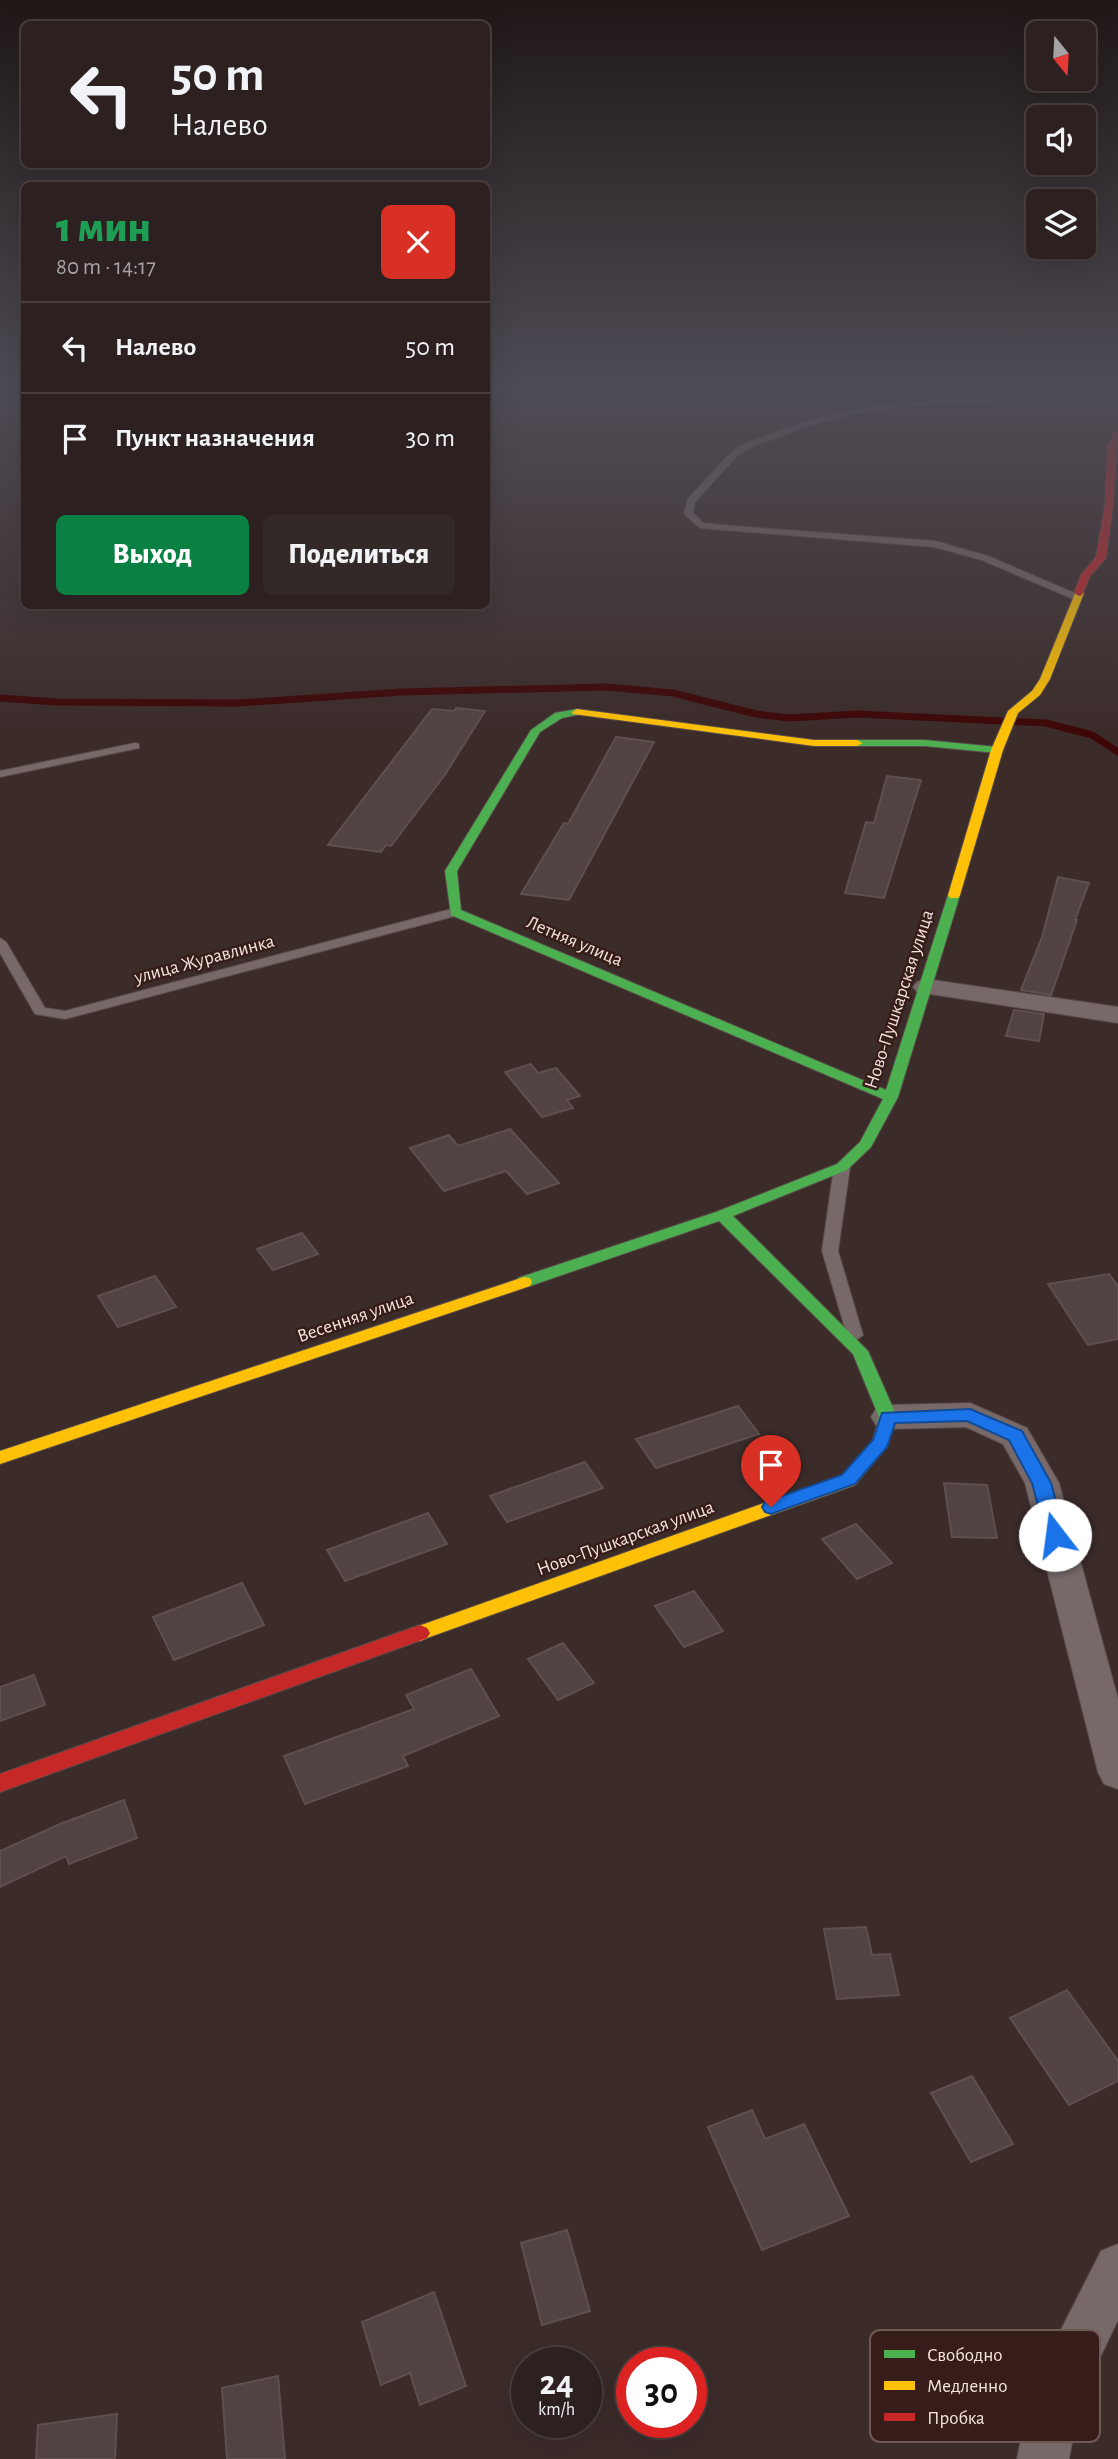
<!DOCTYPE html>
<html lang="ru">
<head>
<meta charset="utf-8">
<style>
	:root { --surface:#2c2120; --page:#342929; --text:#f1f3f6; --muted:#a6a3a5; --line:#483e3e; --accent:#0b8043 }
	body { margin:0; font-family:"Alegreya Sans",sans-serif; background:var(--page); color:var(--text); height:100vh; display:flex; flex-direction:column; font-size:26px; white-space:nowrap }
	* { box-sizing:border-box; margin:0 }
	p { font-size:23px; color:var(--muted) }
	.icon { flex:none; width:38px; height:38px; fill:none; stroke:currentColor; stroke-width:2; stroke-linecap:round; stroke-linejoin:round }
	.map { position:relative; flex:1; overflow:hidden }
	.details { position:absolute; left:21px; top:182px; width:469px; height:427px; display:flex; flex-direction:column; background:var(--surface); border-radius:10px; box-shadow:0 7px 28px #0002,0 0 0 2px var(--line) }
	.details>* { flex:none }
	.top-card { position:absolute; left:21px; top:21px; width:469px; height:147px; border-radius:10px; box-shadow:0 7px 28px #0002,0 0 0 2px var(--line); background:#2c2120; color:var(--text); overflow:hidden }
	.needle { width:46px; rotate:162deg }
	.fabs { position:absolute; left:1026px; top:21px; display:grid; gap:14px }
	.fabs a { display:grid; place-items:center; width:70px; height:70px; border-radius:10px; background:var(--surface); box-shadow:0 7px 28px #0002,0 0 0 2px var(--line); font-size:35px }
	.speed { position:absolute; left:511px; top:2347px; display:flex; gap:14px; font-size:35px; font-weight:700; text-align:center }
	.speed>* { display:grid; place-content:center; width:91px; height:91px; border-radius:50%; background:var(--surface); box-shadow:0 7px 28px #0002,0 0 0 2px var(--line); line-height:1 }
	.speed small { font-size:18px; font-weight:400 }
	.speed .limit { border:10px solid #d22; background:#fff; color:#111 }
	.pin { position:absolute; display:grid; place-items:center; width:60px; height:60px; color:#fff; margin:-72px -30px; border-radius:50% 50% 50% 0; rotate:-45deg; box-shadow:0 0 7px #0007 }
	.pin .icon { rotate:45deg }
	.me { position:absolute; width:77px; margin:-38px; rotate:345deg; stroke-linejoin:round; filter:drop-shadow(0 0 5px #0008) }
	.turn { display:flex; align-items:center; gap:24px; height:147px; padding:0 35px; font-size:32px }
	.turn .icon { width:91px; height:91px; stroke-width:2.5 }
	.turn b { display:block; font-size:49px; line-height:60px }
	.round { display:grid; place-items:center; flex:none; width:74px; height:74px; border-radius:10px; background:var(--page) }
	.headline { display:flex; align-items:center; justify-content:space-between; height:119px; padding:0 35px }
	h1 { font-size:42px; font-weight:800; line-height:52px; color:#1e9e55 }
	.button { display:flex; gap:14px; margin-top:auto; padding:14px 35px }
	.button a { flex:1; height:80px; border-radius:10px; background:var(--accent); color:#fff; font-size:28px; font-weight:800; line-height:80px; text-align:center }
	.button a+a { background:var(--page); color:var(--text) }
	ul { padding:0; list-style:none }
	li { display:flex; align-items:center; gap:21px; height:91px; padding:0 35px; border-top:2px solid var(--line) }
	li div { flex:1 }
	li b { display:block; font-size:26px }
	li em { font-style:normal }
	.map>svg:first-child { display:block }
</style>
</head>
<body>
<div class="map">
<svg width="1118" height="2459" viewBox="0 0 1118 2459">
	<rect width="100%" height="100%" fill="#3b2c2a"/>
	<g fill="none" stroke-linecap="round" stroke-linejoin="round">
		<!-- stream -->
		<path stroke="#3e0707" stroke-width="7" d="M0 698 56 702 238 703 401 692 607 687 673 693 756 714 790 718 857 714 1046 723 1092 735 1118 752"/>
	</g>
	<!-- building -->
	<path fill="#514341" stroke="#5d504f" stroke-width="2" d="M456 708 485 711 444 776 391 846 386 845 381 852 328 845 432 709 454 711Z
		M616 737 654 742 569 900 521 894 564 823 568 824Z
		M887 776 921 780 884 898 845 893 866 822 874 823Z
		M1058 877 1089 883 1075 920H1077L1051 995 1021 990 1042 937Z
		M1014 1010 1044 1014 1039 1041 1006 1036Z
		M531 1064 538 1073 556 1068 580 1096 567 1100 573 1108 542 1117 505 1072Z
		M510 1129 559 1183 527 1194 506 1171 444 1191 410 1148 449 1135 458 1146Z
		M302 1233 318 1254 273 1270 257 1249Z
		M1109 1274 1118 1286V1339L1088 1345 1048 1284Z
		M155 1276 176 1307 118 1327 98 1296Z
		M738 1406 759 1434 656 1468 636 1439Z
		M585 1462 603 1488 507 1522 490 1496Z
		M944 1483 987 1485 997 1538 952 1537Z
		M428 1513 447 1544 345 1581 327 1550Z
		M856 1524 892 1563 857 1579 822 1539Z
		M242 1583 264 1625 174 1660 153 1617Z
		M694 1591 723 1631 684 1647 655 1606Z
		M563 1643 594 1683 558 1700 528 1659Z
		M471 1669 499 1716 403 1756 408 1766 305 1804 284 1756 414 1709 406 1695Z
		M34 1675 45 1705 0 1721V1687Z
		M124 1800 137 1838 69 1864 66 1856 0 1887V1851L60 1824Z
		M866 1927 872 1955 890 1954 899 1995 837 1999 824 1929Z
		M1067 1990 1118 2061V2081L1069 2105 1010 2018Z
		M972 2076 1013 2144 971 2162 931 2093Z
		M752 2110 765 2139 804 2124 849 2216 762 2250 708 2127Z
		M567 2230 590 2311 542 2325 521 2243Z
		M434 2292 466 2386 420 2405 410 2373 381 2385 362 2322Z
		M278 2376 285 2459H227L222 2388Z
		M117 2414 115 2459H36L38 2425Z"/>
	<g fill="none" stroke-linecap="round" stroke-linejoin="round">
		<defs>
			<path id="lane" d="M1030 389H1043L987 402 906 406 852 414 812 425 749 448 736 457 695 502 693 513 703 523 732 526 935 541 988 556 1079 595V599H1073L982 560 934 547 700 528 684 514 688 499 730 453 743 444 806 421 852 410 906 402 987 398Z
				M135 743 139 744V748L0 777V771Z
				M455 908 459 909V915L65 1019 35 1014 0 953V938L6 942 45 1008 65 1011Z
				M842 1162 850 1167 838 1251 863 1335 855 1341 847 1335 822 1251 834 1167Z"/>
			<path id="street" d="M926 979 1118 1007V1023L917 992 913 987 917 982Z
				M970 1403 1027 1428 1059 1483 1118 1699V1789L1104 1784 1098 1772 1025 1483 1003 1444 966 1427 888 1429 876 1425 871 1417 876 1409 888 1405Z
				M1118 2244V2320L1080 2399 1069 2459H1017L1030 2395 1037 2377 1101 2251Z"/>
			<path id="fast" d="M577 709 582 712 581 714 562 718 540 732 457 871 461 910 886 1090 948 895 954 891 960 895 898 1097 871 1147 847 1170 733 1216 868 1351 897 1417 887 1447 877 1453 871 1451 868 1447 873 1440 879 1417 853 1354 719 1221 530 1286H518L516 1282 518 1278 716 1212 837 1164 860 1142 883 1099 451 915 445 871 531 730 555 713Z
				M925 740 997 747 1003 750 997 753 925 746H857L851 743 857 740Z"/>
			<path id="slow" d="M1076 591 1084 593 1050 679 1040 695 1018 713 1003 750 960 895 958 898H950L948 895 991 750 1008 711 1032 691 1040 679Z
				M577 709 814 740H857L863 743 857 746H814L573 714 572 712Z
				M524 1277 530 1278 532 1282 530 1286 0 1464V1451Z
				M877 1441 883 1443 886 1447 855 1485 427 1638 420 1641 413 1638 410 1633 413 1628 843 1475 871 1443Z"/>
			<path id="jam" d="M1118 431 1113 505 1106 558 1090 576 1082 595 1079 596 1074 593 1081 575 1096 557 1105 505 1107 447 1114 433Z
				M420 1625 427 1628 430 1633 427 1638 0 1792V1774Z"/>
		</defs>
		<!-- lane casing -->
		<use href="#lane" stroke="#584b49" stroke-width="2"/>
		<!-- street casing -->
		<use href="#street" stroke="#584b49" stroke-width="2"/>
		<!-- fast casing -->
		<use href="#fast" stroke="#584b49" stroke-width="2"/>
		<!-- slow casing -->
		<use href="#slow" stroke="#584b49" stroke-width="2"/>
		<!-- jam casing -->
		<use href="#jam" stroke="#584b49" stroke-width="2"/>
		<!-- lane -->
		<use href="#lane" fill="#766968" fill-rule="evenodd"/>
		<!-- street -->
		<use href="#street" fill="#766968" fill-rule="evenodd"/>
		<!-- fast -->
		<use href="#fast" fill="#4caf50" fill-rule="evenodd"/>
		<!-- slow -->
		<use href="#slow" fill="#ffc107" fill-rule="evenodd"/>
		<!-- jam -->
		<use href="#jam" fill="#c62828" fill-rule="evenodd"/>
	</g>
	<!-- sky -->
	<linearGradient id="sky" x2="0" y2="1"><stop stop-color="#201817"/><stop offset="0.53" stop-color="#4f4b55"/><stop offset="1" stop-color="#4f4b55" stop-opacity="0"/></linearGradient>
	<rect width="1118" height="733" fill="url(#sky)"/>
	<!-- route -->
	<path fill="#1a73e8" stroke="#114b97" stroke-width="2" d="M970 1409 1022 1431 1051 1483 1065 1535 1062 1540H1049L1046 1535 1032 1483 1009 1440 967 1421 895 1423 887 1447 855 1484 771 1514 765 1512 762 1507 765 1502 842 1475 873 1440 882 1413Z"/>
	<g text-anchor="middle" stroke-width="5" stroke-linejoin="round" paint-order="stroke">
		<!-- street labels -->
		<g font-size="19" fill="#f6e3e0" stroke="#371d19">
			<text transform="translate(575 940) rotate(23)" y="7">Летняя улица</text>
			<text transform="translate(204 958) rotate(-15)" y="7">улица Журавлинка</text>
			<text transform="translate(898 999) rotate(-72)" y="7">Ново-Пушкарская улица</text>
			<text transform="translate(355 1316) rotate(-19)" y="7">Весенняя улица</text>
			<text transform="translate(625 1537) rotate(-20)" y="7">Ново-Пушкарская улица</text>
		</g>
	</g>
	<!-- legend -->
	<rect x="870" y="2330" width="230" height="112" rx="10" fill="#371d19" stroke="#705855" stroke-width="2"/>
	<rect x="884" y="2350" width="31" height="8" fill="#4caf50"/>
	<rect x="884" y="2381" width="31" height="9" fill="#ffc107"/>
	<rect x="884" y="2413" width="31" height="8" fill="#c62828"/>
	<g font-size="19" fill="#f6e3e0">
		<text x="927" y="2361">Свободно</text>
		<text x="927" y="2392">Медленно</text>
		<text x="927" y="2424">Пробка</text>
	</g>
</svg>
<div class="fabs">
<a><svg class="needle" viewBox="-14 -14 28 28"><path d="M0-13l5 13h-10z" fill="#e53935"/><path d="M0 13l5-13h-10z" fill="#a6a3a5"/></svg></a>
<a><svg class="icon" aria-label="sound" viewBox="0 0 24 24"><path d="M4 9h4l5-4v14l-5-4H4zM17 9q2 3 0 6"/></svg></a>
<a><svg class="icon" aria-label="layers" viewBox="0 0 24 24"><path d="M12 4l9 5-9 5-9-5zM3 14l9 5 9-5"/></svg></a>
</div>
<div class="speed"><div>24<small>km/h</small></div><div class="limit">30</div></div>
<div class="pin" style="left:771px;top:1507px;background:#d93025"><svg class="icon" aria-label="arrive" viewBox="0 0 24 24"><path d="M6 21V4h12l-3 4 3 4H6"/></svg></div>
<svg class="me" style="left:1055px;top:1535px" viewBox="-20 -20 40 40"><circle r="19" fill="#fff"/><path d="M0-13L10 11 0 6-10 11z" fill="#1a73e8"/></svg>
<div class="top-card">
<div class="turn"><svg class="icon" aria-label="left" viewBox="0 0 24 24"><path d="M17 20v-9H6M10 6l-5 5 5 5"/></svg><div><b>50 m</b>Налево</div></div>
</div>
<section class="details">
<div class="headline"><div><h1>1 мин</h1><p>80 m · 14:17</p></div><a class="round" style="background:#d93025;color:#fff"><svg class="icon" aria-label="close" viewBox="0 0 24 24"><path d="M6 6l12 12M18 6L6 18"/></svg></a></div>
<ul>
<li><svg class="icon" aria-label="left" viewBox="0 0 24 24"><path d="M17 20v-9H6M10 6l-5 5 5 5"/></svg><div><b>Налево</b></div><em>50 m</em></li>
<li><svg class="icon" aria-label="arrive" viewBox="0 0 24 24"><path d="M6 21V4h12l-3 4 3 4H6"/></svg><div><b>Пункт назначения</b></div><em>30 m</em></li>
</ul>
<div class="button"><a>Выход</a><a>Поделиться</a></div>
</section>
</div>
</body>
</html>
